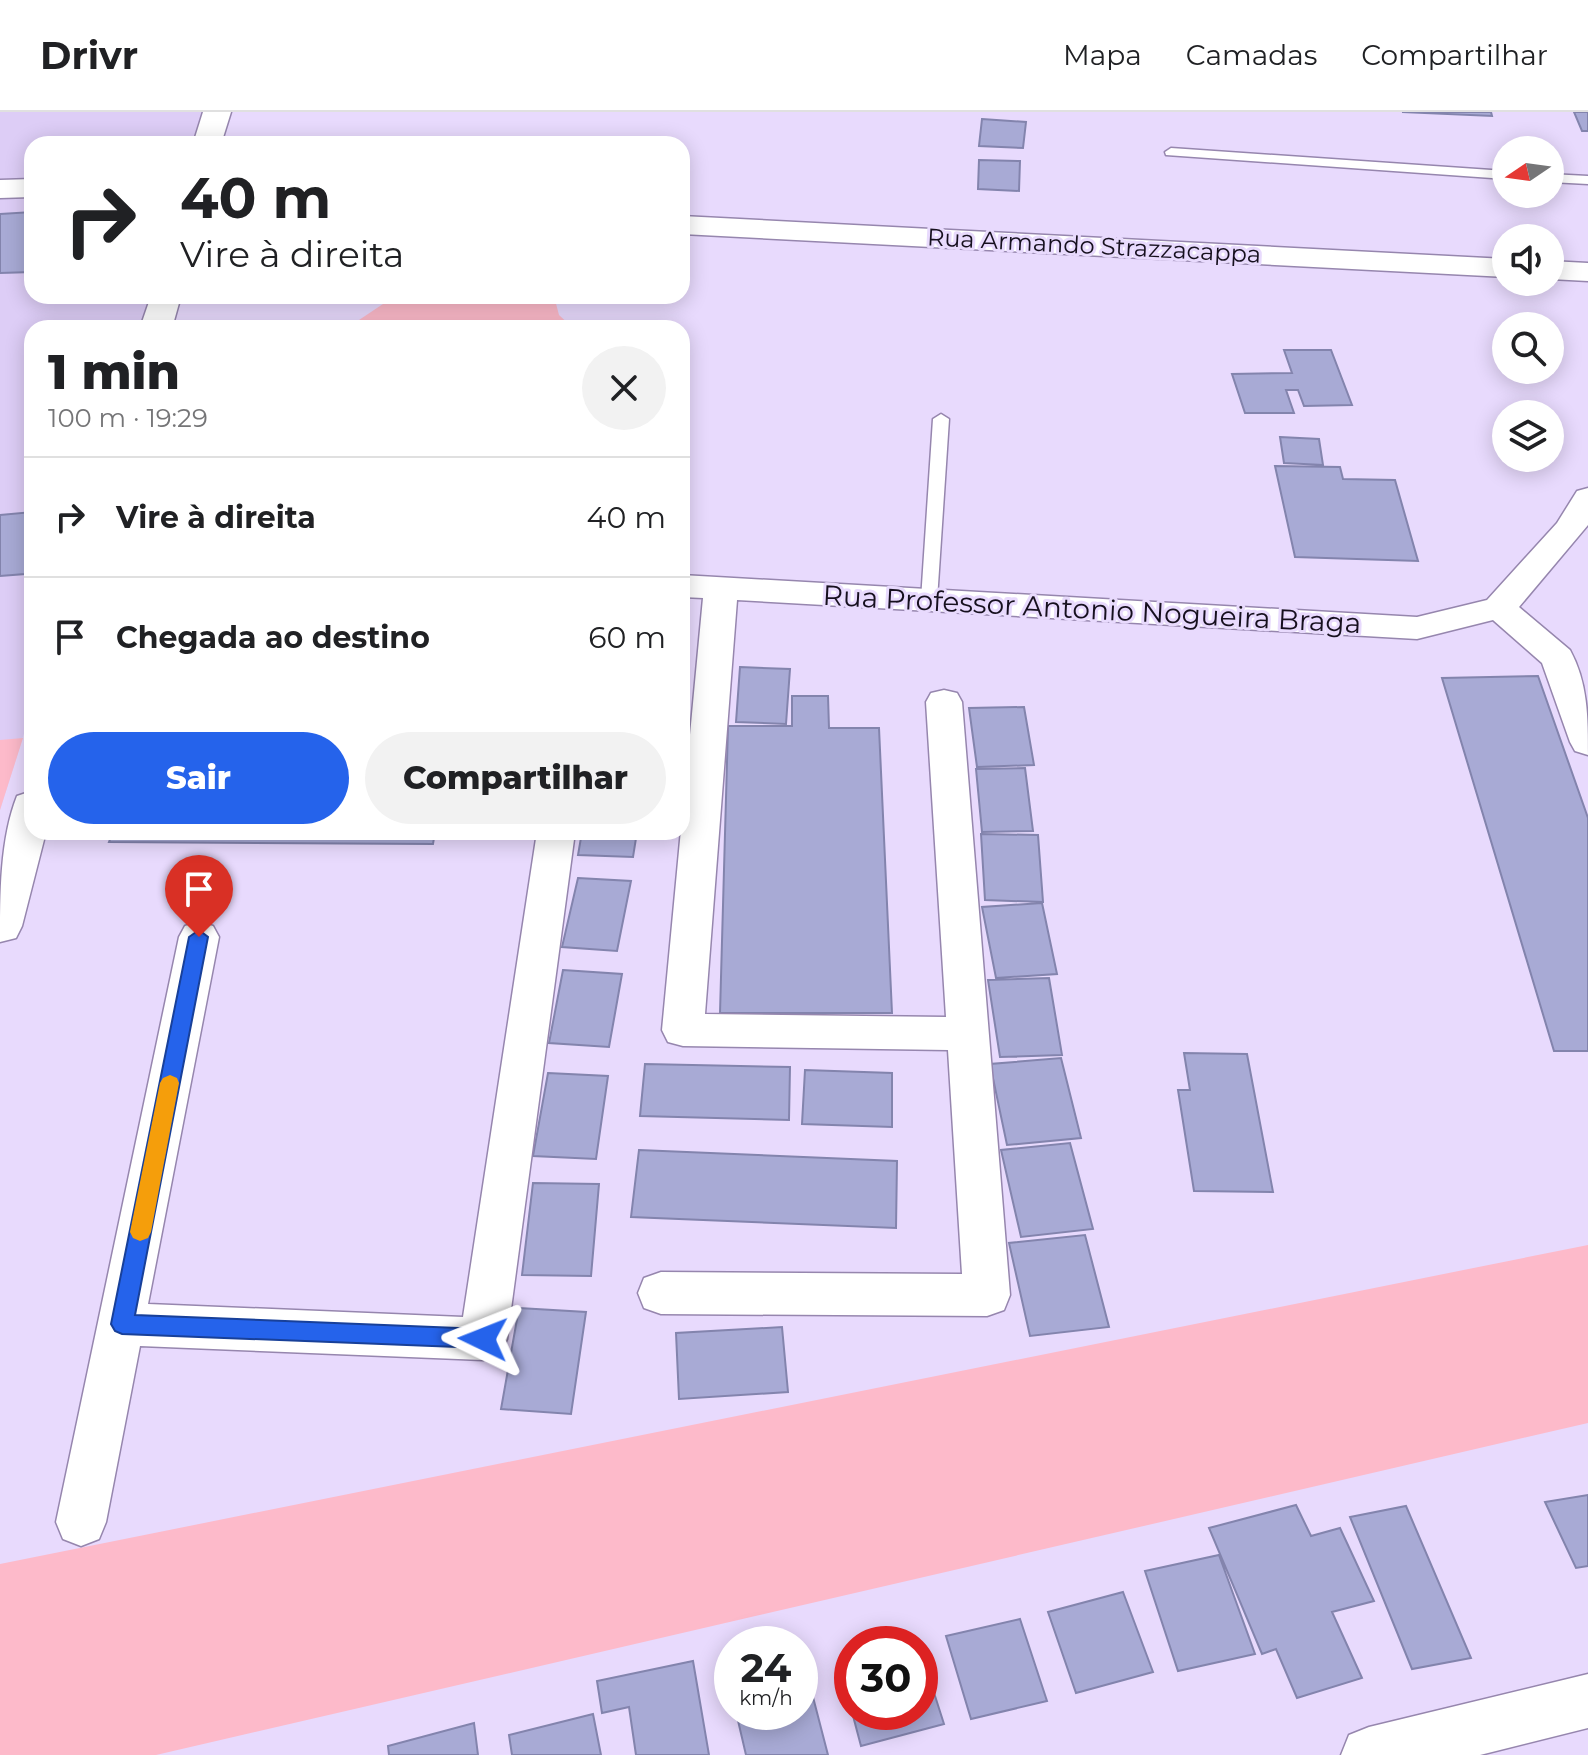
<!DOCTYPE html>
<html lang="pt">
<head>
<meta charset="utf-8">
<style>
	:root { --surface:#fff; --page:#f2f2f2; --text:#202124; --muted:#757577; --line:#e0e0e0; --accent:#2563eb }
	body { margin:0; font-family:Montserrat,sans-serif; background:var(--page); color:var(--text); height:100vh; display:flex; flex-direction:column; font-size:30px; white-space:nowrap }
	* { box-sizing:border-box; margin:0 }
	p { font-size:26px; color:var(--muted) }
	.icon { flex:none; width:44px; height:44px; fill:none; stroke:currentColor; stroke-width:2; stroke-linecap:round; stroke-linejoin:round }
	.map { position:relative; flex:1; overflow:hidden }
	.sheet { position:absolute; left:24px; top:208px; width:666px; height:520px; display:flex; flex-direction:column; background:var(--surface); border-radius:24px; box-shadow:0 4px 20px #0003 }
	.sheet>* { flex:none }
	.banner { position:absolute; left:24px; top:24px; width:666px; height:168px; border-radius:24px; box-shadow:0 4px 20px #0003; background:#fff; color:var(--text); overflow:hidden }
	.needle { width:52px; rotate:257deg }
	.controls { position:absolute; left:1492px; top:24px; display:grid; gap:16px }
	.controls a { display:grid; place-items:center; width:72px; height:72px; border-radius:50%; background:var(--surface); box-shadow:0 4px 20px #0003; font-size:40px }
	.speed { position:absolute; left:714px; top:1514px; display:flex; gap:16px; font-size:40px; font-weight:700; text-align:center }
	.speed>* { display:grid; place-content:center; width:104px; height:104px; border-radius:50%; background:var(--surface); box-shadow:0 4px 20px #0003; line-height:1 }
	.speed small { font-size:20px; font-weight:400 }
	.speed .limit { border:12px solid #d22; background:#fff; color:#111 }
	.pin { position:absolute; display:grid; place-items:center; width:68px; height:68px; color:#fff; margin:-82px -34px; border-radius:50% 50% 50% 0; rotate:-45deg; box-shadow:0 0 8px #0007 }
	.pin .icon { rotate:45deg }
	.me { position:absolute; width:88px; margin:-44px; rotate:272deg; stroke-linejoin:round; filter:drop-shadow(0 0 6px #0008) }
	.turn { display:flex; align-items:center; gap:28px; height:168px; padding:0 24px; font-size:36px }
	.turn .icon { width:104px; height:104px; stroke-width:2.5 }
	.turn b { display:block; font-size:56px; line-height:68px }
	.round { display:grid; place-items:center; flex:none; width:84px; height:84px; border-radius:42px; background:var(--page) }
	.summary { display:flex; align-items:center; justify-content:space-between; height:136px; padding:0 24px }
	h1 { font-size:48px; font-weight:800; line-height:60px }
	.button { display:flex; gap:16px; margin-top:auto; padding:16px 24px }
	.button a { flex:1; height:92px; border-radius:48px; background:var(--accent); color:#fff; font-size:32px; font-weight:800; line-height:92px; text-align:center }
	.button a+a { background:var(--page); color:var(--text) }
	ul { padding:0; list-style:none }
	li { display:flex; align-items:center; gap:24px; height:120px; padding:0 24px; border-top:2px solid var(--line) }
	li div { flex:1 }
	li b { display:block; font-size:30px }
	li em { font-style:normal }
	header { display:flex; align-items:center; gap:48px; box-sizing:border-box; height:112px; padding:0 40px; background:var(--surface); border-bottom:2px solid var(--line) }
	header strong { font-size:38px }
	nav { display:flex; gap:44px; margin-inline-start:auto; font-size:28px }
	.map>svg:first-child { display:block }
</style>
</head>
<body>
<header>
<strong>Drivr</strong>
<nav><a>Mapa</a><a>Camadas</a><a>Compartilhar</a></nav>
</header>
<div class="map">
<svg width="1588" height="1643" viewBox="0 0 1588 1643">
	<rect width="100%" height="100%" fill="#e8dafd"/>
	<!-- built -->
	<path fill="#ddcdf6" d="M0 0H216L207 32H32V184H161L151 216H32V596L0 698Z"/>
	<!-- green -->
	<path fill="#fdbaca" d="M395 184H554L559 203 573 216H347Z
		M23 626 0 698V628Z
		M1588 1133V1311L156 1643H0V1452Z"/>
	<!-- building -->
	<path fill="#a8aad5" stroke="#8384ad" stroke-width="2" d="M1402 0H1491L1492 4Z
		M1574 0H1588V19H1582Z
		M982 7 1026 10 1023 36 979 34Z
		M979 48 1020 49 1019 79 978 77Z
		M32 100V160L0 161V102Z
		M1284 238H1331L1352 293 1304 294 1298 278H1286L1294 301H1245L1232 262 1292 261Z
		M1280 325 1319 327 1323 353 1284 351Z
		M1275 354 1340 355 1343 367 1395 368 1418 449 1295 445Z
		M32 400 25 462 0 464V403Z
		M740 555 790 557 786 612 736 610Z
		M1538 564 1588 706V939H1554L1442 566Z
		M792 584H828L829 616H879L892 901H720L728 614H792Z
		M1024 595 1034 653 977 655 969 596Z
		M1025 656 1033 719 982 720 976 657Z
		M113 720H435L433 732 109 730Z
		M582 720H637L633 745 578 743Z
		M981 722 1038 723 1043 790 985 788Z
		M578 766 631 769 617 839 562 835Z
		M1042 791 1057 862 996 866 982 795Z
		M563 858 622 862 609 935 549 931Z
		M1049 866 1062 943 1000 945 988 868Z
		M1184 941 1247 942 1273 1080 1194 1079 1178 978H1190Z
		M1061 946 1081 1026 1007 1033 990 952Z
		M645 952 790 955 789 1008 640 1004Z
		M805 958 892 961V1015L802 1012Z
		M548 961 608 964 596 1047 533 1044Z
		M1070 1031 1093 1117 1021 1125 1001 1038Z
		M639 1038 897 1049 896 1116 631 1105Z
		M533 1071 599 1072 591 1164 522 1163Z
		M1085 1123 1109 1215 1030 1224 1009 1131Z
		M519 1196 586 1200 571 1302 501 1297Z
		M782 1215 788 1280 679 1287 676 1221Z
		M1588 1383V1454L1576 1456 1545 1390Z
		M1296 1393 1311 1424 1340 1416 1374 1489 1332 1500 1362 1566 1297 1586 1276 1537 1262 1542 1209 1416Z
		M1406 1394 1471 1546 1412 1557 1350 1405Z
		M1219 1443 1255 1542 1178 1559 1145 1459Z
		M1123 1480 1153 1560 1076 1581 1048 1500Z
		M1020 1507 1047 1589 971 1607 946 1524Z
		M920 1537 944 1612 861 1634 852 1600H920Z
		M852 1545V1600L838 1549Z
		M693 1549 709 1643H636L629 1595 602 1601 597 1569Z
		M806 1558 828 1643H746L736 1600H800V1560Z
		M593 1602 601 1643H512L509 1623Z
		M474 1611 478 1643H389L388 1634Z"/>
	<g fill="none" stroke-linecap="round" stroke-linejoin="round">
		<defs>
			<path id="lane" d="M1171 36 1506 59V67L1166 43 1165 40Z
				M1550 62 1588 64V72L1550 70Z
				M941 302 949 307 937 488 929 493 921 488 933 307Z"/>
			<path id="street" d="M1588 376V413L1519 495 1570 538C1588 571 1588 605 1588 643L1575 639 1570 630 1542 551 1493 508 1417 527 737 488 705 902 946 905 926 590 931 581 944 578 957 581 962 590 1010 1183 1004 1198 987 1204 661 1202 644 1196 638 1181 644 1166 661 1160 962 1162 948 938 683 934 668 930 662 918 703 486 682 485V463L1417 505 1487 488 1557 411 1577 379Z
				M537 720H575L507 1227 500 1242 483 1248 140 1234 106 1410 99 1427 81 1434 63 1427 56 1410 179 825 185 814 199 810 213 814 219 825 148 1192 463 1205Z
				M1588 1562V1616L1480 1643H1341L1349 1623 1369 1615Z"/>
			<path id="secondary" d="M203 0H231L221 32H193Z
				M32 67V85L0 86V68Z
				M682 104 1506 147V165L682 122Z
				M1550 149 1588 151V169L1550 167Z
				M151 184H181L172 216H140Z
				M32 679V720H46L22 814 16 826 0 830C0 782 0 727 17 684Z"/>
		</defs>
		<!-- lane casing -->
		<use href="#lane" stroke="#9686ae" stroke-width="3"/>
		<!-- street casing -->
		<use href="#street" stroke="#9686ae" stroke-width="3"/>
		<!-- secondary casing -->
		<use href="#secondary" stroke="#9686ae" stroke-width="3"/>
		<!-- lane -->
		<use href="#lane" fill="#fff" fill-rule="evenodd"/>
		<!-- street -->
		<use href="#street" fill="#fff" fill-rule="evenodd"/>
		<!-- secondary -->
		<use href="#secondary" fill="#fff" fill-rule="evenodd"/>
	</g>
	<!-- route -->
	<path fill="#2563eb" stroke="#184099" stroke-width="2" d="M199 818 208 825 135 1203 483 1217 491 1220 494 1227 491 1234 483 1236 122 1222 115 1219 111 1212 189 825Z"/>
	<!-- slow -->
	<path fill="#f59e0b" d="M170 963 177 966 179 971 151 1120 148 1126 140 1129 133 1126 130 1120 160 971 163 966Z"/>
	<g text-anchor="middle" stroke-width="6" stroke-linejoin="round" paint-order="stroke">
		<!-- far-street labels -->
		<g font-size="24" fill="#16101e" stroke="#e8dafd">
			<text transform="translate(1094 134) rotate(3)" y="8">Rua Armando Strazzacappa</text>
		</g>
		<!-- street labels -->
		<g font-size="28" fill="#16101e" stroke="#e8dafd">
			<text transform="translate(1092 497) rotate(3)" y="10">Rua Professor Antonio Nogueira Braga</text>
		</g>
	</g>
</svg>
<div class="controls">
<a><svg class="needle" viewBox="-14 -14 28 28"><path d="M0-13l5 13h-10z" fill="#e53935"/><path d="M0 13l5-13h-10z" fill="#757577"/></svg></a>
<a><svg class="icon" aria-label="sound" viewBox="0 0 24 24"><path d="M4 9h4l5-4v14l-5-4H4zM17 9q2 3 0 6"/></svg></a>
<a><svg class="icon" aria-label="search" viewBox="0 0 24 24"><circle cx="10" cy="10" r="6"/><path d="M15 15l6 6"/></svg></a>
<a><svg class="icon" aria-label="layers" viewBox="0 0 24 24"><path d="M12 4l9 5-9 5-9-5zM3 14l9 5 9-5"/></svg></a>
</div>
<div class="speed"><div>24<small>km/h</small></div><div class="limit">30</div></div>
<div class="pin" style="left:199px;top:825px;background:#d93025"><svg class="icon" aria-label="arrive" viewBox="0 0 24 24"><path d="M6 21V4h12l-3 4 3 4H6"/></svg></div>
<svg class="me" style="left:483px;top:1227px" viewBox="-20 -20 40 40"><path d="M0-17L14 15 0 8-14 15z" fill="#2563eb" stroke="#fff" stroke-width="4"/></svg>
<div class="banner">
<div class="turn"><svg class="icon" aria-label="right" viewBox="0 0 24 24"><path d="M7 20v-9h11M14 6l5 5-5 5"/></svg><div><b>40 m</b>Vire à direita</div></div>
</div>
<section class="sheet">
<div class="summary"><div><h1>1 min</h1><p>100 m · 19:29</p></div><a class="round"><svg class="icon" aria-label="close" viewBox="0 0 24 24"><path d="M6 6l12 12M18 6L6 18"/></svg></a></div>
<ul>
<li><svg class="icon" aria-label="right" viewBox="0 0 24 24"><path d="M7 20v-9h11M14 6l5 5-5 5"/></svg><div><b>Vire à direita</b></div><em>40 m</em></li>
<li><svg class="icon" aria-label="arrive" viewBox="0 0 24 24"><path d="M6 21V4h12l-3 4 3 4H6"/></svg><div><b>Chegada ao destino</b></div><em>60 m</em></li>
</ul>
<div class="button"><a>Sair</a><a>Compartilhar</a></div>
</section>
</div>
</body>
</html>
